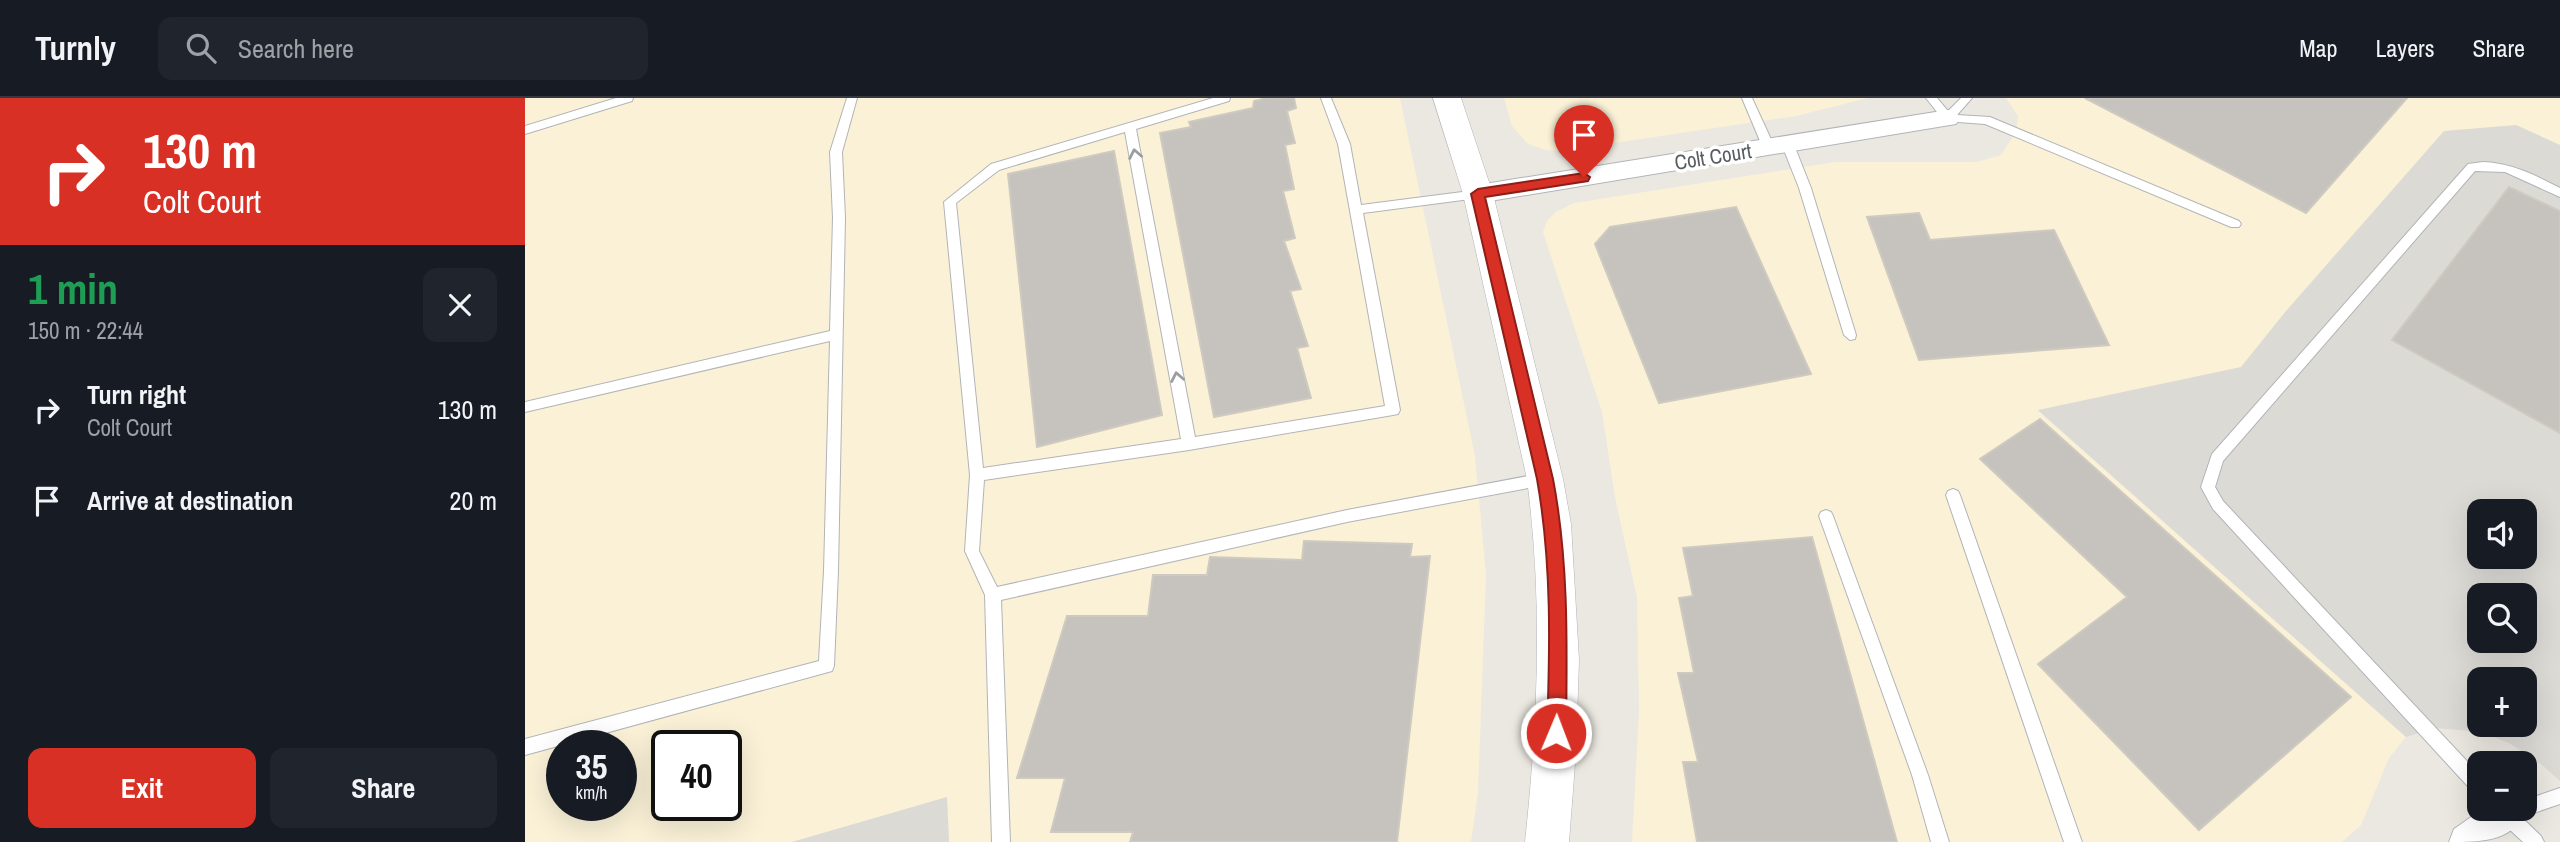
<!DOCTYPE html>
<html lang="en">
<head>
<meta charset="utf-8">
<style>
	:root { --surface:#171b24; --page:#20242c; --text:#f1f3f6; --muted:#9ea1a6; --line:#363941; --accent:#d93025 }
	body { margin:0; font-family:"Archivo Narrow",sans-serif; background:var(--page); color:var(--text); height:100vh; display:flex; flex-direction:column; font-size:26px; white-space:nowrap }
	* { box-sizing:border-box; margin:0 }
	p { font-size:23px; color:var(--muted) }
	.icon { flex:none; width:38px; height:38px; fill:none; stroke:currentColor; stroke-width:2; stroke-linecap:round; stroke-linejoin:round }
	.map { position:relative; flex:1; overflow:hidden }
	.details { display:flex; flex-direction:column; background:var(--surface); width:525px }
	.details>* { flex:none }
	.guide { background:#d93025; color:#fff; overflow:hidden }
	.fabs { position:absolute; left:1942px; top:401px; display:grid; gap:14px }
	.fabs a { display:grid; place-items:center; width:70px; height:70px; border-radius:14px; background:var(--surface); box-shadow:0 7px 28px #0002; font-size:35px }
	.speed { position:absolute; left:21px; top:632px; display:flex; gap:14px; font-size:35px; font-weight:700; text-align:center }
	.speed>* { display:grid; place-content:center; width:91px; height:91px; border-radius:50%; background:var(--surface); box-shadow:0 7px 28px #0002; line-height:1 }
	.speed small { font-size:18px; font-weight:400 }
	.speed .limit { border:4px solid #111; border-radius:10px; background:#fff; color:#111 }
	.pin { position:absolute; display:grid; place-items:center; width:60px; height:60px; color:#fff; margin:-72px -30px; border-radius:50% 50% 50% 0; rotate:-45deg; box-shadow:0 0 7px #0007 }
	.pin .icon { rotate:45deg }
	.me { position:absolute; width:77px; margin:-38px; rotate:1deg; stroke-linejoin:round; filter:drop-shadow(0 0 5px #0008) }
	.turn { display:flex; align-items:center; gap:24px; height:147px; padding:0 28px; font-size:32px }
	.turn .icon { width:91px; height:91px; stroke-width:2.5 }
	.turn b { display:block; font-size:49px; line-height:60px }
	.round { display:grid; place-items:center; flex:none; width:74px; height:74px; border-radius:14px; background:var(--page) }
	.overview { display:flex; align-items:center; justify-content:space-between; height:119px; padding:0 28px }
	h1 { font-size:42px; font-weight:800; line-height:52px; color:#1e9e55 }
	.action { display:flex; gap:14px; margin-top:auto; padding:14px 28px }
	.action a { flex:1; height:80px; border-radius:14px; background:var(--accent); color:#fff; font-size:28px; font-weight:800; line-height:80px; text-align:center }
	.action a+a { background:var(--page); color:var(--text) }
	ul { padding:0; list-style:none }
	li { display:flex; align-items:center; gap:21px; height:91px; padding:0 28px }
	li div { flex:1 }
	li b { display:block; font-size:26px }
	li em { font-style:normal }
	header { display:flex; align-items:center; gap:42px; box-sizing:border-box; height:98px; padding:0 35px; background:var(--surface); border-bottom:2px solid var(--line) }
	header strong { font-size:33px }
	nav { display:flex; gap:38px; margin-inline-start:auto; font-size:24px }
	.search { width:490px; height:63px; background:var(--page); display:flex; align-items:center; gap:18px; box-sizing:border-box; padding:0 24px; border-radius:14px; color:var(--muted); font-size:26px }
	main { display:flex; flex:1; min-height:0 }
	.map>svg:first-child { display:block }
</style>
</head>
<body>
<header>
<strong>Turnly</strong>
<div class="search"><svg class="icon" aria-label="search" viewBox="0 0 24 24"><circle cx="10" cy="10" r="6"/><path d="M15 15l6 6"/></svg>Search here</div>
<nav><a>Map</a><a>Layers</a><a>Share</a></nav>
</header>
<main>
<section class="details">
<div class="guide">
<div class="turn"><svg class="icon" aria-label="right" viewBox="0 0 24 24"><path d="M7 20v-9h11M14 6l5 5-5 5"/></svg><div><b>130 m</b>Colt Court</div></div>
</div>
<div class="overview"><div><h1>1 min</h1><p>150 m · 22:44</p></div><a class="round"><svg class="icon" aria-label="close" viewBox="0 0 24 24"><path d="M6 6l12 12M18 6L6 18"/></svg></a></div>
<ul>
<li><svg class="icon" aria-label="right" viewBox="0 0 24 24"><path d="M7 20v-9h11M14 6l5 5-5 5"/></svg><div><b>Turn right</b><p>Colt Court</p></div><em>130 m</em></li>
<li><svg class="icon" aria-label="arrive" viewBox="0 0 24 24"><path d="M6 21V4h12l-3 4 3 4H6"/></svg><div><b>Arrive at destination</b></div><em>20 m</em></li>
</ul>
<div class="action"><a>Exit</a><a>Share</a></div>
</section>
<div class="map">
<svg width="2035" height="744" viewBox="0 0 2035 744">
	<rect width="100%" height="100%" fill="#ebe8e1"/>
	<!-- commercial -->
	<path fill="#faf1d7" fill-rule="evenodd" d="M0 0H875L950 358 961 477 953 695 946 744H424L422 699 267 744H0ZM37 648H96V707H37ZM142 648H201V707H142Z
		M979 0H1343L1271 18 1035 53 1020 52 1003 46 987 28Z
		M1481 0H2035V47L1991 27 1761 213 1716 270 1513 313 1881 639 1864 660 1836 727 1817 744H1107L1114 615 1112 500 1090 399 1077 314 1018 134 1022 123 1031 114 1049 105 1310 64H1452L1476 57 1491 34 1493 18Z"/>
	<!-- industrial -->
	<path fill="#dcdad5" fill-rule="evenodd" d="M1991 27 2035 47V683L2017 667 1984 645 1956 634 1910 630 1881 639 1513 312 1716 269 1761 213 1919 33ZM1955 413H2000V458H1955ZM1955 497H2000V542H1955ZM1955 581H2000V626H1955Z
		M422 699 424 744H267Z"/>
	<!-- building -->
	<path fill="#c6c3be" stroke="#cfcac0" stroke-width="2" d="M742 0H769L771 10 762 13 770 45 760 47 769 91 758 93 770 140 759 143 776 191 765 193 783 248 772 250 786 300 689 319 635 35 666 29 664 24 728 10 729 3Z
		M1560 0H1882L1781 115Z
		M589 53 637 317 512 349 483 76Z
		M1984 89 2035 113V335L1867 242Z
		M1211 109 1286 276 1134 305 1070 146 1085 129Z
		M1394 115 1405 142 1529 132 1584 247 1394 262 1342 119Z
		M1515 321 1826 599 1674 732 1513 566 1602 499 1455 361Z
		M1287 439 1372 744H1172L1158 664H1173L1153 575H1169L1154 500 1168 498 1158 450Z
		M779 443 887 446 885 459 905 458 872 744H605L608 734H526L540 680H492L542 518H623L628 477H682L685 459 777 462Z"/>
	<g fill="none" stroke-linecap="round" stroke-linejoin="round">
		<defs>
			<path id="service" d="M91 0H108L107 3 0 36V28Z
				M322 0H332L317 54 320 120 313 473 309 568 307 573 0 657V641L294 563 299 473 305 243 0 314V304L305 233 308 120 305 54Z
				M688 0H705L704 3 611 31 670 339 860 308 813 46 796 0H806L825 46 836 107 953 92 959 96 953 100 838 115 875 312 873 316 868 317 664 352 459 382 454 453 472 489 822 412 1019 375 1024 377 1026 381 1024 385 1019 387 822 424 476 502 485 744H467L460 497 440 453 445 377 419 104 466 66ZM600 34 656 341 458 370 431 105 474 72Z
				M1217 0H1227L1250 50 1248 53 1244 54 1238 50Z
				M1401 0H1412L1423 13 1436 0H1447L1432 17 1465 19 1714 123 1716 126 1714 129H1706L1460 26 1419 23Z
				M1263 43 1269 47 1286 90 1331 237 1330 241 1325 242 1319 237 1274 90 1257 47Z
				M1958 64C1986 65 2010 77 2035 90V99L1980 74 1950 73 1698 363 1690 389 1698 403 1955 677V697L1949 695 1688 411 1676 389 1687 356 1943 66Z
				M1428 391 1433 393 1435 397 1557 744H1539L1421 397 1423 393Z
				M1301 412 1306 414 1308 418 1403 677 1424 744H1406L1387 677 1294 418 1296 414Z
				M2035 690V706L2000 718 1994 716 1992 710H2000V702Z
				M1971 710H1987L2016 738 2019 744H1998L1972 720 1970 714Z"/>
			<path id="minor" d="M1423 12 1431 14 1435 20 1431 26 953 105 944 102 940 96 944 90 953 87Z
				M1959 710H1996L1999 717C1985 744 1954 744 1924 744L1929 731Z"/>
			<path id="tertiary" d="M908 0H936L968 96 1038 381 1046 426 1054 562 1051 653 1044 744H1000C1013 622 1018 503 1002 381L938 96Z"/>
		</defs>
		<!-- service casing -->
		<use href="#service" stroke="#b1b4b7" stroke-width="2"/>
		<!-- minor casing -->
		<use href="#minor" stroke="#b1b4b7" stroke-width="2"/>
		<!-- tertiary casing -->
		<use href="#tertiary" stroke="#b1b4b7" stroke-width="1"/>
		<!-- service -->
		<use href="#service" fill="#fff" fill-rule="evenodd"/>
		<!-- minor -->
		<use href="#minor" fill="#fff" fill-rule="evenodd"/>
		<!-- tertiary -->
		<use href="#tertiary" fill="#fff" fill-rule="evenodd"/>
	</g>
	<!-- one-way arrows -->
	<defs><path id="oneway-chevron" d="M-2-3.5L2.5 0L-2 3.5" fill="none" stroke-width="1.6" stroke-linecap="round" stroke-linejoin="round" transform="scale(1.75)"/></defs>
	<g stroke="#9b9ea0">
		<use href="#oneway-chevron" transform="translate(610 56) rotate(-101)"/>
		<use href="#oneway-chevron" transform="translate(652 279) rotate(-101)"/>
	</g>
	<!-- route -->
	<path fill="#d93025" stroke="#8d1f18" stroke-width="2" d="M1059 75 1065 79 1063 83 960 99 1028 381C1044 465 1042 549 1041 635L1038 641 1031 644 1025 641 1022 635C1025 550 1027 465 1012 381L946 96 953 91Z"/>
	<g text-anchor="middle" stroke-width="7" stroke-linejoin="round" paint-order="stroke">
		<!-- street labels -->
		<g font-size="21" fill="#595d60" stroke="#fff">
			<text transform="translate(1188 59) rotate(-9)" y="7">Colt Court</text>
		</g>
	</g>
</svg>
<div class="fabs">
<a><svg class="icon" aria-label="sound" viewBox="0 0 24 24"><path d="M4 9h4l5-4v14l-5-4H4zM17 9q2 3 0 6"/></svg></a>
<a><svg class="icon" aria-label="search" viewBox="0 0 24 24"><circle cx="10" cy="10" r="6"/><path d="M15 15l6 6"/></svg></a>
<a>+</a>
<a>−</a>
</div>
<div class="speed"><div>35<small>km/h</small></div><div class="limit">40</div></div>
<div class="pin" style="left:1059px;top:79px;background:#d93025"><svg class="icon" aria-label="arrive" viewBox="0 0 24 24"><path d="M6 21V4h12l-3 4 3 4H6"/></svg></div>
<svg class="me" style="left:1031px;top:635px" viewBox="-20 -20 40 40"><circle r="17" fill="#d93025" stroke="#fff" stroke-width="3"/><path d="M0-11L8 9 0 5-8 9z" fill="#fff"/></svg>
</div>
</main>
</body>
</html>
